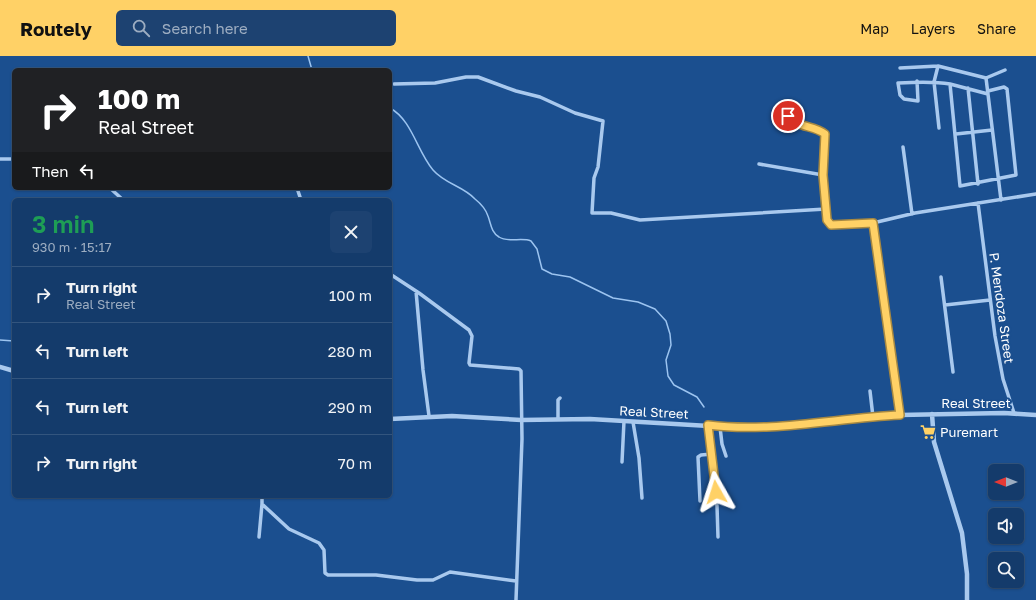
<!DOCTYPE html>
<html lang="en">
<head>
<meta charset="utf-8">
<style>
	:root { --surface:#143b6b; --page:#1d4271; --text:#f1f3f6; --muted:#9dadc1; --line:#33557e; --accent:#ffd166 }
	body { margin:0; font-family:"Golos Text",sans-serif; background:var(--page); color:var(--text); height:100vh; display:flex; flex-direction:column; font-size:15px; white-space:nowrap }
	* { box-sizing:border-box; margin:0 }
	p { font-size:13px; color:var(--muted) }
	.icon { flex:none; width:22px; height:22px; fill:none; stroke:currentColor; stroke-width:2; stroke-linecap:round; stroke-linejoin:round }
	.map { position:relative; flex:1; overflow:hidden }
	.panel { position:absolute; left:12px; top:142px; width:380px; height:300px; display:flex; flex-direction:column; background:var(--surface); border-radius:6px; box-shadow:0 1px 3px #0004,0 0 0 1px var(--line) }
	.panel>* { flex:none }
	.hud { position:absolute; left:12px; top:12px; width:380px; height:122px; border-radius:6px; box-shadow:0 1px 3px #0004,0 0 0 1px var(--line); background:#202124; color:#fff; overflow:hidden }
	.needle { width:26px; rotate:270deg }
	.controls { position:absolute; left:988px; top:408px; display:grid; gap:8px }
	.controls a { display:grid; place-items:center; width:36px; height:36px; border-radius:6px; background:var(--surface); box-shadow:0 1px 3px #0004,0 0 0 1px var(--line); font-size:20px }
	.pin { position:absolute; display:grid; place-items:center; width:34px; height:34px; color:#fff; margin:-17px; border:2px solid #fff; border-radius:50%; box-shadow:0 1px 4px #0007 }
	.me { position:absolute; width:44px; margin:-22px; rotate:354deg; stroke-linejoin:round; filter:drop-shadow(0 0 3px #0008) }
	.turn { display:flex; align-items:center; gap:14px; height:84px; padding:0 20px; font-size:18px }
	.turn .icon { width:52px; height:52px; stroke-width:2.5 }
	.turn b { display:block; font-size:28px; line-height:34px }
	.then { display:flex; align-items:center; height:38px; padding:0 20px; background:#0003; gap:8px; font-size:15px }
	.round { display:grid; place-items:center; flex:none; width:42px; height:42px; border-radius:6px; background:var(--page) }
	.summary { display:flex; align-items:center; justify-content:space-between; height:68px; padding:0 20px }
	h1 { font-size:24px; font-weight:600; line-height:30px; color:#1e9e55 }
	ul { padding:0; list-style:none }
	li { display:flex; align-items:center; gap:12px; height:56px; padding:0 20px; border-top:1px solid var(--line) }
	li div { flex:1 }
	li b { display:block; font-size:15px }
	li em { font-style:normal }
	header { display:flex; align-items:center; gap:24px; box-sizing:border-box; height:56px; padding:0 20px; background:var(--accent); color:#111 }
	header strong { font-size:19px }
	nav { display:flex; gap:22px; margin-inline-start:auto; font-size:14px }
	.search { width:280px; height:36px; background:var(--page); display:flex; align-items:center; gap:10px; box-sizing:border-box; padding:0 14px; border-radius:6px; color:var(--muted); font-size:15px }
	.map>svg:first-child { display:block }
</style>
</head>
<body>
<header>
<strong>Routely</strong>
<div class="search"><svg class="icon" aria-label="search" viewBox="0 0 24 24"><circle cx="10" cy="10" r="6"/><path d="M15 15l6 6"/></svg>Search here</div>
<nav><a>Map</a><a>Layers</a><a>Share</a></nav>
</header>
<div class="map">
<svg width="1036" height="544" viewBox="0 0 1036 544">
	<rect width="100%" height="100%" fill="#1b4f8f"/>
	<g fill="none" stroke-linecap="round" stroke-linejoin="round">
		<!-- stream -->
		<path stroke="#9cc4f0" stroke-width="1.5" d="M308 0 312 14
			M390 52C412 64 417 95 433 114 445 128 463 130 475 143 480 147 486 154 488 160 491 168 491 176 499 181 508 187 522 181 531 185L537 193 542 213 552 218 570 221 613 242 638 246 655 253 666 265 670 278 671 289 666 304 668 320 674 329 697 341 704 351
			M0 284 14 285"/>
		<!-- minor -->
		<path stroke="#a9c9ee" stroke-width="3.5" d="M938 10 934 26 939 72
			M900 12 938 10 986 22 1005 14
			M986 22 1001 144
			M917 25 918 45 904 43 900 39 898 27C916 26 933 25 950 28
			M394 28 435 27 466 21H478L516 35 540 41 575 57 603 65 598 111 594 122 592 157H611L640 164 826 153 827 164 831 169 873 167 915 157 1036 138
			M968 32 978 128
			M988 38 950 28 960 130 1016 119 1007 33 1004 31 988 35
			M787 53 788 61 792 65 825 78 823 119 826 153
			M956 78 992 74
			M903 91 912 158
			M0 103H14
			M759 108 823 119
			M110 132 123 144
			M297 132 301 144
			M978 147 995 280 1003 323 1014 357
			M873 167 900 359
			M390 218 419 237 469 274 472 280 469 307 470 309 519 313 521 315 522 383 516 544
			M941 221 953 316
			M416 235 423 314 429 360
			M945 249 990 244
			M870 335 873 361
			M558 363V344L560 342
			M633 366 639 402 642 442
			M708 369 717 450 718 481
			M720 371 722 388 726 400
			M622 406 624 365
			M262 440V448L289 473 319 487 324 494 325 517 328 519H376L417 524H433L450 516 516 525
			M700 445 698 401 701 399 712 398
			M259 481 262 448"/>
		<!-- tertiary -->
		<path stroke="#a9c9ee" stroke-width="4.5" d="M0 311 14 315
			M932 358 934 386 962 477 967 518V544
			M390 363 452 360 521 364 590 363 743 372 900 359 1004 357 1036 359"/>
	</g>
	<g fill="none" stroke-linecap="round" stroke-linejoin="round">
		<defs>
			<path id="route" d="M716 436 708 369C772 377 836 362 900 359L873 167 831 169 827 164 823 119 825 78C814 69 797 72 788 60"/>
		</defs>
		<!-- route casing -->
		<use href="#route" stroke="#a68842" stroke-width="10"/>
		<!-- route -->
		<use href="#route" stroke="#ffd166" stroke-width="7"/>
	</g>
	<!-- icons -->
	<defs>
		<symbol id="supermarket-bare" viewBox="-9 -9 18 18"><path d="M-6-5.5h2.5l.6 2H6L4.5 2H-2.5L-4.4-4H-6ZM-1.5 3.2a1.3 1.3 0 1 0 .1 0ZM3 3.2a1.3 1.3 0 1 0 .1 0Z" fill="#ffd166" stroke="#1b4f8f" stroke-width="2.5" paint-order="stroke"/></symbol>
	</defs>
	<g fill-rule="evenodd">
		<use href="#supermarket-bare" x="917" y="365" width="22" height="22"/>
	</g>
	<g text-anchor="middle" stroke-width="4" stroke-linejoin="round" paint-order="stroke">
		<!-- street labels -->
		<g font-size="13" fill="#fff" stroke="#1b4f8f">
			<text transform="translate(1002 252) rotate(82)" y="5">P. Mendoza Street</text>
			<text x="976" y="352">Real Street</text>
			<text transform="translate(654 356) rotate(3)" y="5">Real Street</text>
		</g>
		<!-- poi labels -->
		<g font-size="13" fill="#fff" stroke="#1b4f8f" text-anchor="start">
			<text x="940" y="381">Puremart</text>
		</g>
	</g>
</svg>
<div class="controls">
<a><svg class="needle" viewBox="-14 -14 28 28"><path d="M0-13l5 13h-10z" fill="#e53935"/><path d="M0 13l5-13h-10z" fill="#9dadc1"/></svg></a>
<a><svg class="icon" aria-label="sound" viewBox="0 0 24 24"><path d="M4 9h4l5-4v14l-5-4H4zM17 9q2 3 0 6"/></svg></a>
<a><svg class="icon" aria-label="search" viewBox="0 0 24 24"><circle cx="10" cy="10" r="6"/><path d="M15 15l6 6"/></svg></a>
</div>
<div class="pin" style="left:788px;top:60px;background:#d93025"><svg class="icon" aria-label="arrive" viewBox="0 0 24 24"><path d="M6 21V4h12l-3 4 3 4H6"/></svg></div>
<svg class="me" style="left:716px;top:436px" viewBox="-20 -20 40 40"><path d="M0-17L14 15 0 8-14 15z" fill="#ffd166" stroke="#fff" stroke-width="4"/></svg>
<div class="hud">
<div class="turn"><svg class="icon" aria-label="right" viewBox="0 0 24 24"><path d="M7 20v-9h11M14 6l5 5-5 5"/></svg><div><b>100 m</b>Real Street</div></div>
<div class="then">Then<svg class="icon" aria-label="left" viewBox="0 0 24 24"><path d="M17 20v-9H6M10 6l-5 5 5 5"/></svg></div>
</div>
<section class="panel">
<div class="summary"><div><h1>3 min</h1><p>930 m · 15:17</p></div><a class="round"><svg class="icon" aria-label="close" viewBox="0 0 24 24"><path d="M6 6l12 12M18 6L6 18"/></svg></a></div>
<ul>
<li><svg class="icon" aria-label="right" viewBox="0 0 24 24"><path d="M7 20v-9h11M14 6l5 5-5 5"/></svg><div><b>Turn right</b><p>Real Street</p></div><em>100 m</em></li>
<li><svg class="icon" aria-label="left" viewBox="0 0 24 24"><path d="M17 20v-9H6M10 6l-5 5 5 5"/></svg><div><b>Turn left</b></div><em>280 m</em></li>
<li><svg class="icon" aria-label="left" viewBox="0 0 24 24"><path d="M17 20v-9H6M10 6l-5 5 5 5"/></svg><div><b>Turn left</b></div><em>290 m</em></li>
<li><svg class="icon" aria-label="right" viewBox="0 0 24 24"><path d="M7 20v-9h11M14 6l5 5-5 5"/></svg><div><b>Turn right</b></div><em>70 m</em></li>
</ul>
</section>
</div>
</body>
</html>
